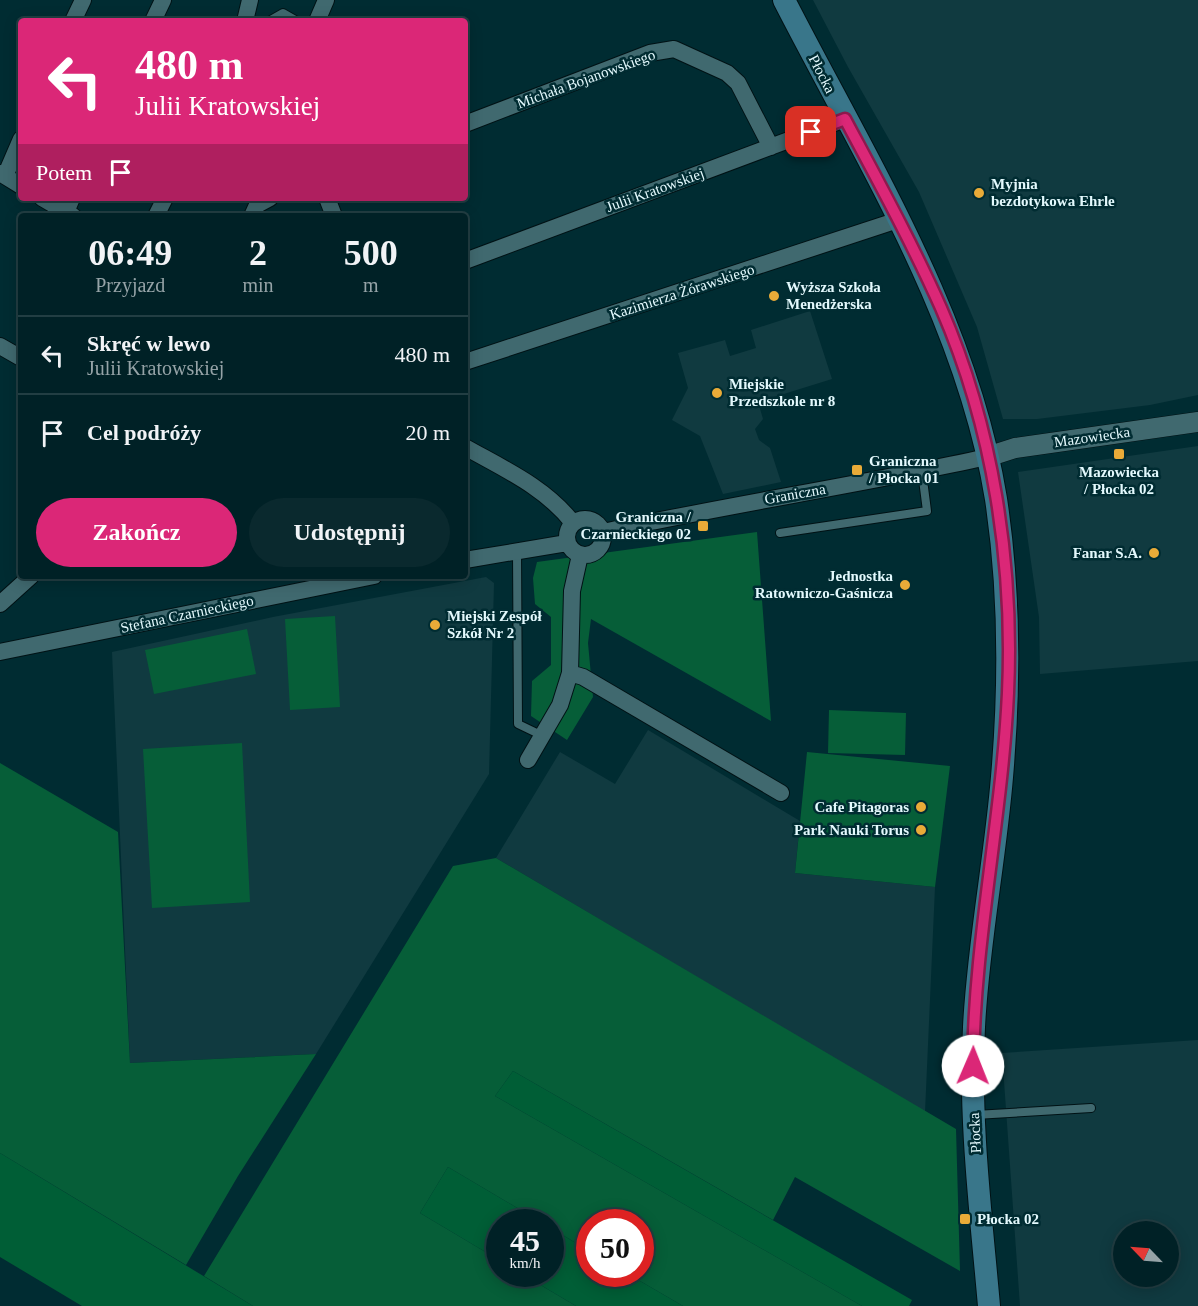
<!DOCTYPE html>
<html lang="pl">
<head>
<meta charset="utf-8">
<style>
	:root { --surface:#002126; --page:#0a292e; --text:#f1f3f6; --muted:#95a3a7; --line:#223e43; --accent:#db2777 }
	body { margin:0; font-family:Georgia,serif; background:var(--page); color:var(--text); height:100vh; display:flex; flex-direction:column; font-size:22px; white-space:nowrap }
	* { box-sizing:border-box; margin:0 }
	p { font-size:20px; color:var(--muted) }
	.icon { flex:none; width:33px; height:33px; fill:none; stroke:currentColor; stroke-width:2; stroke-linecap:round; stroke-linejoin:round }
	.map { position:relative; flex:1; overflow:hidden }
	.side { position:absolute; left:18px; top:213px; width:450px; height:366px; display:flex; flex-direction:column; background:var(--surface); border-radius:6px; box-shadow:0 3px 15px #0003,0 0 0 2px var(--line) }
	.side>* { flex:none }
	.guide { position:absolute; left:18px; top:18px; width:450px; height:183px; border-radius:6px; box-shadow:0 3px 15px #0003,0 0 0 2px var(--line); background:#db2777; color:#fff; overflow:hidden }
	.needle { width:39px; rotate:295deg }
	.fabs { position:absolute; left:1113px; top:1221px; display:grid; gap:12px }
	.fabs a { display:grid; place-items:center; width:66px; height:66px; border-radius:50%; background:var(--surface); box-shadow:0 3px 15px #0003,0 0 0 2px var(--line); font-size:30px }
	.speed { position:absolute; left:486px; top:1209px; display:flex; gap:12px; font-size:30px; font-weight:700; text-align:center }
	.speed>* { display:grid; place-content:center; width:78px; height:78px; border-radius:50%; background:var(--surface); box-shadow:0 3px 15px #0003,0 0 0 2px var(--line); line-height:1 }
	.speed small { font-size:15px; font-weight:400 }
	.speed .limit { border:9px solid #d22; background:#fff; color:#111 }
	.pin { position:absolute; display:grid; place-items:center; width:51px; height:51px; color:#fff; margin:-26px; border-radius:12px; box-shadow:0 3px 9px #0006 }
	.me { position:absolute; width:66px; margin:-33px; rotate:1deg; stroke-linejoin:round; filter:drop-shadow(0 0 4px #0008) }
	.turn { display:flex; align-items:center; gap:21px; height:126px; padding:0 18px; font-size:27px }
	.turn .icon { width:78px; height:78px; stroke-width:2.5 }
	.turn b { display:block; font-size:42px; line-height:51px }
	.then { display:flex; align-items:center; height:57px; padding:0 18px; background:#0003; gap:12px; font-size:22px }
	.eta { display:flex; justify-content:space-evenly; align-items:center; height:102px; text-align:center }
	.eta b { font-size:36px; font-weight:700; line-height:42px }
	.primary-button { display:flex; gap:12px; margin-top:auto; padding:12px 18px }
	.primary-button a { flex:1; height:69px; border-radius:36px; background:var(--accent); color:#fff; font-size:24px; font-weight:700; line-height:69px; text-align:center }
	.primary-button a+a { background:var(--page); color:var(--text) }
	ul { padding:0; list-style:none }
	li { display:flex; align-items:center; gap:18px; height:78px; padding:0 18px; border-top:2px solid var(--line) }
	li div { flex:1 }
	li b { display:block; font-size:22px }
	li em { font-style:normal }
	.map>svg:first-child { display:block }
</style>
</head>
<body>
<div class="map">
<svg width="1198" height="1306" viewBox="0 0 1198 1306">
	<rect width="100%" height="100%" fill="#002c32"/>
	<!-- built -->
	<path fill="#103a40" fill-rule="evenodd" d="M813 0H1198V395L1150 405 1037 419H1003L977 327 919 192 848 67Z
		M810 311 832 379 758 402 763 419 755 429 759 440 770 448 781 482 723 494 700 436 672 420 688 388 678 353 725 340 730 356 756 348 751 330Z
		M1198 446V661L1040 674 1039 617 1018 472Z
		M486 577 494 583 489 774 316 1054 130 1063 112 652 273 617Z
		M648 730 800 821 795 873 935 887 925 1112 496 858 560 752 615 784Z
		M1198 1040V1306H1020L1002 1053ZM1124 1232H1168V1276H1124Z"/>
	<!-- green -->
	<path fill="#065e38" d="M757 532 771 721 591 619 588 643 593 697 567 740 531 716 532 681 551 665V617L535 604 533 578 537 562Z
		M335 616 340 707 290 710 285 619Z
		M247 629 256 674 154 694 145 650Z
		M829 710 906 713 905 755 828 753Z
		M242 743 250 902 152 908 143 749Z
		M807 752 950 766 935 887 795 873Z
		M0 763 118 832 130 1063 316 1054 238 1176 186 1265 0 1153Z
		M496 858 956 1129 960 1271 795 1177 773 1220 513 1071 495 1096 862 1306H683L628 1274H640V1222H590L589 1251 551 1228 550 1222H541L448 1167 420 1213 499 1260 500 1274H522L576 1306H253L204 1276 453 866Z"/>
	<!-- forest -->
	<path fill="#005e36" d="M513 1071 912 1300 909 1306H862L495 1096Z
		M0 1153 253 1306H82L0 1257Z
		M448 1167 541 1222H500L499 1260 420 1213Z
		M551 1228 589 1251 590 1274H628L683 1306H576L522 1274H550Z"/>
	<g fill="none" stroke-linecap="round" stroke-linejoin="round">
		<defs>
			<path id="service" d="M269 21 283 13 297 21
				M780 533 927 511 922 472
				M517 551 518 724 543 736
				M975 1115 1091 1108"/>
			<path id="minor" d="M73 21 83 0
				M153 21 163 0
				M245 21 250 0
				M317 21 326 0
				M465 124 650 53 674 49 727 73 738 83 771 147
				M0 173 21 186
				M5 176 21 139
				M42 198 73 216
				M327 198 334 216
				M66 212 72 198
				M156 216 165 198
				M252 216 257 205 270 198
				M465 261 845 119
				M0 346 21 358
				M465 362 898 220
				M465 447C504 469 545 487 573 523
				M567 537a18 18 0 1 1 36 0a18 18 0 1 1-36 0Z
				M603 532C731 504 860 485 987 457
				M465 560 567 543
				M0 604 31 576
				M0 652 374 576
				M570 673 583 677 781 793
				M528 760 560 705 570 673 572 591 580 555"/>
			<path id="tertiary" d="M987 457 1015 448 1198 422"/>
			<path id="secondary" d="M784 0C866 160 967 319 996 499 1010 592 1010 684 1002 777 995 861 978 944 974 1027 969 1120 981 1214 989 1306"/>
		</defs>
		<!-- service casing -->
		<use href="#service" stroke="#001215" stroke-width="10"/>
		<!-- minor casing -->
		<use href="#minor" stroke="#001215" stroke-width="18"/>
		<!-- tertiary casing -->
		<use href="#tertiary" stroke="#001215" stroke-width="21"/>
		<!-- secondary casing -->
		<use href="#secondary" stroke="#001215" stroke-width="24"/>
		<!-- service -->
		<use href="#service" stroke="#40696f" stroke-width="8"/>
		<!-- minor -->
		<use href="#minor" stroke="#40696f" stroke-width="16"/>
		<!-- tertiary -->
		<use href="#tertiary" stroke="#40696f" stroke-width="20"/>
		<!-- secondary -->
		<use href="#secondary" stroke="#39768a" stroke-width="22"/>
	</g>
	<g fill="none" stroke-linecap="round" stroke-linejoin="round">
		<defs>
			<path id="route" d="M811 132 845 119C878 181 912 243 941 308 993 427 1014 564 1008 693 1002 818 974 941 973 1066"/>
		</defs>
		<!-- route casing -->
		<use href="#route" stroke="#8e194d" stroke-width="15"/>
		<!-- route -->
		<use href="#route" stroke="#db2777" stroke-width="10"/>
	</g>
	<!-- markers -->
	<g fill="#e9ab38" stroke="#002c32" stroke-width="2">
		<circle cx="979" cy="193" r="6"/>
		<circle cx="774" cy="296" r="6"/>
		<circle cx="717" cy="393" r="6"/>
		<rect x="1113" y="448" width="12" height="12" rx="3"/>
		<rect x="851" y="464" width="12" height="12" rx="3"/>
		<rect x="697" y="520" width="12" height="12" rx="3"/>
		<circle cx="1154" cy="553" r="6"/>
		<circle cx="905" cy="585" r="6"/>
		<circle cx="435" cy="625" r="6"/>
		<circle cx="921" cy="807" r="6"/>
		<circle cx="921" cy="830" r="6"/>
		<rect x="959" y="1213" width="12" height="12" rx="3"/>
	</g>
	<g text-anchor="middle" stroke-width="5" stroke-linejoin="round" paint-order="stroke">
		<!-- street labels -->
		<g font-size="15" fill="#e3f9fd" stroke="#002c32">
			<text transform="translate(822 74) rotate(63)" y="5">Płocka</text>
			<text transform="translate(586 79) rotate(-20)" y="5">Michała Bojanowskiego</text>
			<text transform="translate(655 190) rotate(-20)" y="5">Julii Kratowskiej</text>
			<text transform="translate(682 292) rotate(-18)" y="5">Kazimierza Żórawskiego</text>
			<text transform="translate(1092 437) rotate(-8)" y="5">Mazowiecka</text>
			<text transform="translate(795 494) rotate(-10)" y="5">Graniczna</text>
			<text transform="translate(187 614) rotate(-12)" y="5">Stefana Czarnieckiego</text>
			<text transform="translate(975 1133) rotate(-93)" y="5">Płocka</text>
		</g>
		<!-- poi labels -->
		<g font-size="15" font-weight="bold" fill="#e3f9fd" stroke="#002c32" text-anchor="start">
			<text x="991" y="189">Myjnia<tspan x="991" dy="17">bezdotykowa Ehrle</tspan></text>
			<text x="786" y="292">Wyższa Szkoła<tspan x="786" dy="17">Menedżerska</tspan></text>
			<text x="729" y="389">Miejskie<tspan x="729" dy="17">Przedszkole nr 8</tspan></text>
			<text x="869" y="466">Graniczna<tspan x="869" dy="17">/ Płocka 01</tspan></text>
			<text x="1119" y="477" text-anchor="middle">Mazowiecka<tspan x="1119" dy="17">/ Płocka 02</tspan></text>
			<text x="691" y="522" text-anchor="end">Graniczna /<tspan x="691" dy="17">Czarnieckiego 02</tspan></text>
			<text x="1142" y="558" text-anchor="end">Fanar S.A.</text>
			<text x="893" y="581" text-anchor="end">Jednostka<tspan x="893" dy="17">Ratowniczo-Gaśnicza</tspan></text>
			<text x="447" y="621">Miejski Zespół<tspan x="447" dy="17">Szkół Nr 2</tspan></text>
			<text x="909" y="812" text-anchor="end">Cafe Pitagoras</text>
			<text x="909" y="835" text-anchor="end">Park Nauki Torus</text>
			<text x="977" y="1224">Płocka 02</text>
		</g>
	</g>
</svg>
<div class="fabs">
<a><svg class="needle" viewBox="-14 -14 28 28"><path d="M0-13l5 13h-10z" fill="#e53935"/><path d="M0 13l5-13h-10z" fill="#95a3a7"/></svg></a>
</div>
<div class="speed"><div>45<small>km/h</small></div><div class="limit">50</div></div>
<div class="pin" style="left:811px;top:132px;background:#d93025"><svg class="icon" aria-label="arrive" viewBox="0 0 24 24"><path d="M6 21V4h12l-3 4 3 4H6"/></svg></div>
<svg class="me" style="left:973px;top:1066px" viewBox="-20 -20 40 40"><circle r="19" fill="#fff"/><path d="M0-13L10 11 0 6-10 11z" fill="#db2777"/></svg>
<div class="guide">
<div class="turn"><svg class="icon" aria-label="left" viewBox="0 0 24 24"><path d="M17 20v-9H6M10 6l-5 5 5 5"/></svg><div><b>480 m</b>Julii Kratowskiej</div></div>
<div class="then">Potem<svg class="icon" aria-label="arrive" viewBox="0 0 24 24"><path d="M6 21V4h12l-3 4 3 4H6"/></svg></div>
</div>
<section class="side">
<div class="eta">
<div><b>06:49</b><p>Przyjazd</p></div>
<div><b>2</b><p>min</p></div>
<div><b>500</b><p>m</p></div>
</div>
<ul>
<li><svg class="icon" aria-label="left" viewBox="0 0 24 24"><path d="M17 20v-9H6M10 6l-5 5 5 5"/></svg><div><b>Skręć w lewo</b><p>Julii Kratowskiej</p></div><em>480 m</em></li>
<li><svg class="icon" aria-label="arrive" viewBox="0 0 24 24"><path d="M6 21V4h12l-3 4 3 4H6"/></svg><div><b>Cel podróży</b></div><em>20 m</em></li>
</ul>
<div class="primary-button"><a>Zakończ</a><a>Udostępnij</a></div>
</section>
</div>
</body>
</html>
